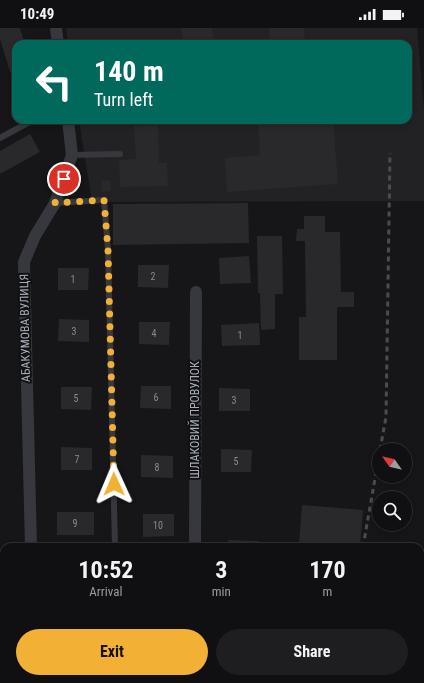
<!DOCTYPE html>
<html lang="en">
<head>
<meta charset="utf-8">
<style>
	:root { --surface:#101012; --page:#1e1e20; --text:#f1f3f6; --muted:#9c9d9f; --line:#303032; --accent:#f2b134 }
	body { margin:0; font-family:"Roboto Condensed",sans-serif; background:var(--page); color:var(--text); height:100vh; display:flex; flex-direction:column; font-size:15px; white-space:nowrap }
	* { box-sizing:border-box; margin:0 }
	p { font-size:13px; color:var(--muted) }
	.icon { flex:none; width:22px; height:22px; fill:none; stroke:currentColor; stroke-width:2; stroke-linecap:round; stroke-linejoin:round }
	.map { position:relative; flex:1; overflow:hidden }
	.panel { position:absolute; left:0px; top:515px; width:424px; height:140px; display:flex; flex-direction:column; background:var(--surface); border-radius:12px 12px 0 0; box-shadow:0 2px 6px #0003,0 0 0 1px var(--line) }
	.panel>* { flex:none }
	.guide { position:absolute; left:12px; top:12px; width:400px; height:84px; border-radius:12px; box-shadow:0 2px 6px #0003,0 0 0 1px var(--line); background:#00695c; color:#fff; overflow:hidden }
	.needle { width:26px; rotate:304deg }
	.controls { position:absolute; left:372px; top:415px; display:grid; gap:8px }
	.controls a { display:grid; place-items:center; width:40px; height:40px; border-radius:50%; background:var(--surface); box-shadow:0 2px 6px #0003,0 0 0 1px var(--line); font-size:20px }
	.pin { position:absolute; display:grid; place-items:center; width:34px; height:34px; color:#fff; margin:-17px; border:2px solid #fff; border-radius:50%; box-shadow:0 1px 4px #0007 }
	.me { position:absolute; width:44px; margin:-22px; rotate:359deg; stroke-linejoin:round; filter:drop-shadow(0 0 3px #0008) }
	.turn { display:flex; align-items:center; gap:14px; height:84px; padding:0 16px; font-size:18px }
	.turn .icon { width:52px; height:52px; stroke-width:2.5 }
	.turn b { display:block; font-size:28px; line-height:34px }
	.eta { display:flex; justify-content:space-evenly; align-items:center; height:68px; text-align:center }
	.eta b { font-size:24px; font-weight:700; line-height:28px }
	.action { display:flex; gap:8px; margin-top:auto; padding:8px 16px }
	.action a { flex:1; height:46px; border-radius:24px; background:var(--accent); color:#111; font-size:16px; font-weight:700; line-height:46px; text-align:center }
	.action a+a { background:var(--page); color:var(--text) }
	.status { display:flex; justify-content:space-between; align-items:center; height:28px; padding:0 20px; background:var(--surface); direction:ltr }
	.status svg { height:11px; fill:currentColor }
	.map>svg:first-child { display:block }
</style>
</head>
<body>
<div class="status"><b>10:49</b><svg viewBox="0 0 49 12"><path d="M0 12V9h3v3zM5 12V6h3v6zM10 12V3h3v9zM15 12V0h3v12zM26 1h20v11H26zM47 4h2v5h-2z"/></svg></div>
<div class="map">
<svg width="424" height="655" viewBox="0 0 424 655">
	<rect width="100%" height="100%" fill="#161618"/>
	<!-- built -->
	<path fill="#222225" d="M66 0H417L424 82V173L92 174 79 92H408V16H68Z"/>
	<!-- building -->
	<path fill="#29292c" d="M0 0H20L25 16H16V52L13 53 0 11Z
		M181 0H212L214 16H183Z
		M269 0H304L305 16H270Z
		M258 92H333L338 156 227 164 225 130 260 127Z
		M158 97 159 135H167L168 158 120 159 119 132 136 131 134 98Z
		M30 106 40 124 0 146V123Z
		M110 152 111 163 102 164 101 153Z
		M248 175 249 215 113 217V176Z
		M304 188H325V204H340L341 264H354V279H337V332H299V289H306L305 213H296L297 201H304Z
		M257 208H282L283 266H275V301L261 302 260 265H258Z
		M249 228 251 255 220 256 219 230Z
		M138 237H169L168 260 138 259Z
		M58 240H89L88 262H58Z
		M59 291 89 292V314L58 313Z
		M139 294H170L169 317 139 316Z
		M259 295 260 317 222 318 221 297Z
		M141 358H171V381L140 380Z
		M61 359H92L91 382 61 381Z
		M219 360 250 361V383H219Z
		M61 419 92 420V442H61Z
		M221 421 252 422 251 444H221Z
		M141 427 173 428V450L141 449Z
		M302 477 363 482 360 519 299 515Z
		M57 484H94V507H57Z
		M143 486H174V508L143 509Z
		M228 512 259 513V519H228Z
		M118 651H152V655H118Z
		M169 651H189L188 655H168Z
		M239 651H280L284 654 236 655Z"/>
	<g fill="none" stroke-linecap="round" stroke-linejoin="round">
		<!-- lane -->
		<path stroke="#37383d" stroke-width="6" d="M0 110 33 92
			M72 127 120 126
			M55 175 104 172 108 222 115 519"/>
		<!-- street -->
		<path stroke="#37383d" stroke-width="12" d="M56 0 58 16
			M31 519 24 234 35 208 55 175 72 127 68 92
			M195 519 196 264
			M0 630H4
			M88 651V655"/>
		<!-- rail -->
		<path stroke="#4a4c52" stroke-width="3" stroke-dasharray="5 4" stroke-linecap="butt" d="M380 422 386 389 390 125
			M363 519 379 428
			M303 655 305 651"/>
	</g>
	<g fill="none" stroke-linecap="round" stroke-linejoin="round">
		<!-- route -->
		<path stroke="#f2b134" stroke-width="7" stroke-dasharray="0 12.6" d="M64 151 55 175 104 172 108 222 114 456"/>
	</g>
	<g text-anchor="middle" stroke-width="4" stroke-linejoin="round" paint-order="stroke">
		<!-- number labels -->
		<g font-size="10" fill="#888b94">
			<text x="153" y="252">2</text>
			<text x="73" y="255">1</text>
			<text x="74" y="307">3</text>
			<text x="154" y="309">4</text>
			<text x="240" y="311">1</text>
			<text x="156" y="373">6</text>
			<text x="76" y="374">5</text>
			<text x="234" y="376">3</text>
			<text x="77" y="435">7</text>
			<text x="236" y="437">5</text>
			<text x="157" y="443">8</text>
			<text x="75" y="499">9</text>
			<text x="158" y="501">10</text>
		</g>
		<!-- street labels -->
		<g font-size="12" fill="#a8adb8" stroke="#111113">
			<text transform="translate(25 300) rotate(-91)" y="4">АБАКУМОВА ВУЛИЦЯ</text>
			<text transform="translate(195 392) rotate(-90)" y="4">ШЛАКОВИЙ ПРОВУЛОК</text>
		</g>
	</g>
</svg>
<div class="controls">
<a><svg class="needle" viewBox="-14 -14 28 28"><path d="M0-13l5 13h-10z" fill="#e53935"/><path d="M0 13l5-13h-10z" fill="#9c9d9f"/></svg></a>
<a><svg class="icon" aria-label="search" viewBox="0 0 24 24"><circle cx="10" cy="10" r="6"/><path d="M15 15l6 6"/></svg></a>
</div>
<div class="pin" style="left:64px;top:151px;background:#d93025"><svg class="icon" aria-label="arrive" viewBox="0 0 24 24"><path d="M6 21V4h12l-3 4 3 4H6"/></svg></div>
<svg class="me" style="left:114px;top:456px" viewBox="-20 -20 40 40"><path d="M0-17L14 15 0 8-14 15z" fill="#f2b134" stroke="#fff" stroke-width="4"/></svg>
<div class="guide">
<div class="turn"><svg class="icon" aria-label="left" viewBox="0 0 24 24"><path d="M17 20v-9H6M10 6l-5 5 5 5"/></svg><div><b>140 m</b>Turn left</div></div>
</div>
<section class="panel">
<div class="eta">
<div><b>10:52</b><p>Arrival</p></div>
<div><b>3</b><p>min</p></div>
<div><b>170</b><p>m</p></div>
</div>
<div class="action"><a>Exit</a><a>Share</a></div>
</section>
</div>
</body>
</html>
